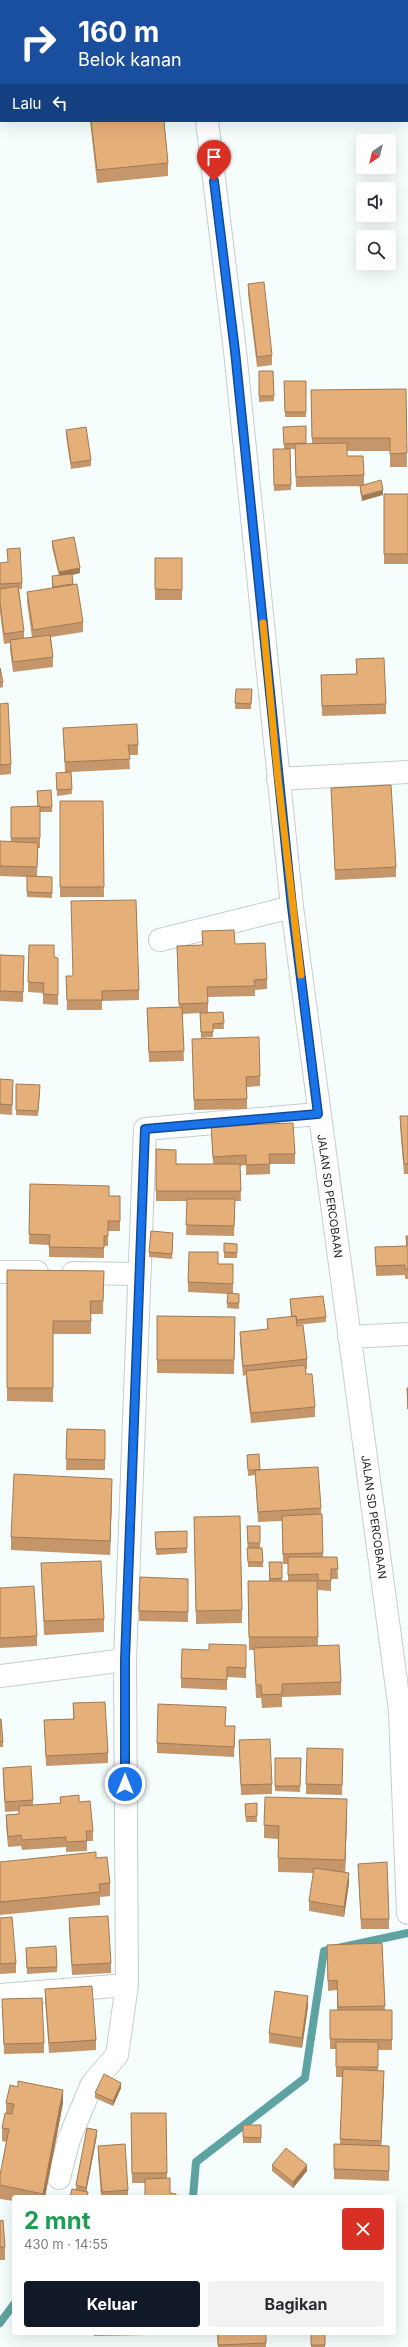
<!DOCTYPE html>
<html lang="id">
<head>
<meta charset="utf-8">
<style>
	:root { --surface:#fff; --page:#f2f2f3; --text:#2b2b33; --muted:#7c7c81; --accent:#111827 }
	body { margin:0; font-family:Inter,sans-serif; background:var(--page); color:var(--text); height:100vh; display:flex; flex-direction:column; font-size:15px; white-space:nowrap }
	* { box-sizing:border-box; margin:0 }
	p { font-size:13px; color:var(--muted) }
	.icon { flex:none; width:22px; height:22px; fill:none; stroke:currentColor; stroke-width:2; stroke-linecap:round; stroke-linejoin:round }
	.map { position:relative; flex:1; overflow:hidden }
	.sheet { position:absolute; left:12px; top:2195px; width:384px; height:140px; display:flex; flex-direction:column; background:var(--surface); border-radius:4px; box-shadow:0 4px 16px #0002 }
	.sheet>* { flex:none }
	.hud { position:absolute; left:0px; top:0px; width:408px; height:122px; box-shadow:0 4px 16px #0002; background:#1a4fa0; color:#fff; overflow:hidden }
	.needle { width:26px; rotate:215deg }
	.controls { position:absolute; left:356px; top:134px; display:grid; gap:8px }
	.controls a { display:grid; place-items:center; width:40px; height:40px; border-radius:4px; background:var(--surface); box-shadow:0 4px 16px #0002; font-size:20px }
	.pin { position:absolute; display:grid; place-items:center; width:34px; height:34px; color:#fff; margin:-41px -17px; border-radius:50% 50% 50% 0; rotate:-45deg; box-shadow:0 0 4px #0007 }
	.pin .icon { rotate:45deg }
	.me { position:absolute; width:44px; margin:-22px; rotate:0deg; stroke-linejoin:round; filter:drop-shadow(0 0 3px #0008) }
	.turn { display:flex; align-items:center; gap:14px; height:84px; padding:0 12px; font-size:18px }
	.turn .icon { width:52px; height:52px; stroke-width:2.5 }
	.turn b { display:block; font-size:28px; line-height:34px }
	.then { display:flex; align-items:center; height:38px; padding:0 12px; background:#0003; gap:8px; font-size:15px }
	.round { display:grid; place-items:center; flex:none; width:42px; height:42px; border-radius:4px; background:var(--page) }
	.overview { display:flex; align-items:center; justify-content:space-between; height:68px; padding:0 12px }
	h1 { font-size:24px; font-weight:700; line-height:30px; color:#1e9e55 }
	.button { display:flex; gap:8px; margin-top:auto; padding:8px 12px }
	.button a { flex:1; height:46px; border-radius:4px; background:var(--accent); color:#fff; font-size:16px; font-weight:700; line-height:46px; text-align:center }
	.button a+a { background:var(--page); color:var(--text) }
	.map>svg:first-child { display:block }
</style>
</head>
<body>
<div class="map">
<svg width="408" height="2347" viewBox="0 0 408 2347">
	<rect width="100%" height="100%" fill="#f5fdfd"/>
	<g fill="none" stroke-linecap="round" stroke-linejoin="round">
		<!-- stream -->
		<path stroke="#5da3a1" stroke-width="8" d="M193 2197 196 2162 305 2078 324 1951 408 1933
			M0 2323 14 2304"/>
		<defs>
			<path id="minor" d="M192 0V1
				M207 121 235 351 292 907 400 1711 408 1913
				M278 779 408 772
				M160 940 292 907
				M0 1272H37
				M73 1273 139 1274
				M349 1337 408 1334
				M0 1676 125 1660
				M0 1995 127 1985
				M59 2178 69 2139 92 2084 117 2055 127 1985 125 1660 145 1129 318 1114"/>
		</defs>
		<!-- minor casing -->
		<use href="#minor" stroke="#c6cecd" stroke-width="24"/>
		<!-- minor -->
		<use href="#minor" stroke="#fff" stroke-width="22"/>
	</g>
	<!-- wall -->
	<path fill="#c59669" d="M90 121H164L168 163V176L97 183Z
		M248 284 272 355V365L257 367 248 294Z
		M259 371H273L274 401 259 402Z
		M284 381H306V417H285Z
		M406 389 407 467H390V451H347V456L364 475V485L362 501 360 491V486H361L296 487 295 449H284L283 427 306 443V444H312L311 390Z
		M66 430 91 460V466L71 469 66 436Z
		M273 449H290L291 490 274 491Z
		M384 494H408V564H384Z
		M52 541 80 573 72 575 73 584 83 622V632L51 637 53 657V667L13 672 10 650V643L4 644 0 612V563L22 583V589H19L24 631V638L32 637 27 602V592L52 588V576H59L52 547Z
		M155 558H182V600H155Z
		M356 659 386 704V714L322 716 321 675 356 674Z
		M0 668 3 682V687L0 688Z
		M236 689H252L251 709H235Z
		M0 704 11 764V774L0 775Z
		M63 728 138 745V755H129L130 769 71 772 72 794 57 796 56 773 65 772Z
		M331 788 396 867V877L335 880Z
		M37 791 52 807V812H40V848H38L37 876 52 877V898L27 897V877L0 876V841L11 842V807L38 806Z
		M60 801H103L104 897H60Z
		M202 931 235 944 267 979V989L255 990V996L208 997V1013L223 1012 224 1029H213V1037L201 1038 200 1013 182 1014 184 1061 149 1062 147 1008 179 1007 177 946 202 945Z
		M29 945 54 957 58 958V1005L43 1004V993L28 992Z
		M0 955 24 956 23 1002 0 1001Z
		M66 976 139 990V1000L102 1001V1010H67Z
		M192 1039 260 1076V1086L247 1087V1109L194 1110Z
		M0 1079 13 1090 12 1115 0 1114Z
		M16 1084 40 1091 38 1116 16 1115Z
		M400 1116H408V1174H404L400 1126Z
		M211 1126 295 1154V1164H270V1174L246 1175V1165L240 1166 241 1201H235L234 1236 186 1235 187 1201H156V1149L176 1164H213Z
		M30 1184 109 1196H120V1231H108V1246H104V1258L49 1257V1245L29 1244Z
		M406 1236H408V1279H405V1275L376 1276 375 1247 406 1246Z
		M173 1238 172 1259 149 1257V1252Z
		M224 1243 237 1244V1258H224Z
		M218 1264 233 1274V1293L239 1294V1309L227 1308 228 1294 188 1292V1282Z
		M7 1270 104 1271 103 1314H91V1334H53V1402L7 1401Z
		M290 1299 326 1317V1322L297 1325 307 1359V1369H306V1374L315 1407V1417L251 1423 246 1381V1375L243 1376 240 1342V1332L267 1329V1319L291 1317Z
		M157 1316 235 1317 234 1374 157 1373Z
		M67 1429 105 1430V1470H66Z
		M247 1455 260 1470 321 1508V1514H322L323 1557H337L338 1579H331V1591L318 1590 317 1584 318 1646 341 1682V1695L282 1697V1707L262 1708 261 1698H256L254 1650H249L248 1581H269V1562H282V1581H288V1564H283L282 1521 258 1522 255 1475 248 1476Z
		M112 1492 110 1555 11 1550V1537Z
		M194 1517 242 1610V1623L196 1624Z
		M247 1526H260V1548L263 1562V1567H248Z
		M187 1531V1553L156 1555 155 1532Z
		M41 1563 104 1619V1632L44 1635Z
		M188 1579V1622L139 1621V1611Z
		M0 1588 37 1636V1646L0 1648Z
		M246 1655V1678L227 1677V1690L181 1688V1678Z
		M73 1703 108 1753V1763L46 1766 44 1720 73 1719Z
		M0 1719 3 1742V1747H0Z
		M225 1726 235 1736 234 1757 157 1753V1743Z
		M239 1740 272 1784V1794L241 1795Z
		M275 1758H301L300 1792 275 1791Z
		M343 1759 342 1795 306 1794V1784Z
		M3 1768 33 1800V1805L60 1803V1797L79 1802 93 1831V1841H87V1851L66 1852V1847L22 1850 21 1846 8 1847 6 1825V1815L19 1814V1811L5 1812 3 1778Z
		M257 1803V1822H246L245 1804Z
		M347 1813 345 1873 349 1883 344 1917 309 1911V1901L314 1873 278 1872V1839L264 1838V1825Z
		M96 1858 110 1883V1896L100 1897V1905L0 1915V1862Z
		M358 1864 389 1919V1929H361Z
		M0 1918 16 1963V1973L0 1974Z
		M69 1918 111 1963V1973L72 1975 69 1929Z
		M382 1943 385 2010H392V2050H378V2071L384 2081 381 2145 389 2146V2181L334 2179V2144H340L342 2077H336V2049H330V2010H337V1990L328 1991 327 1945Z
		M26 1948 57 1967V1972L27 1974Z
		M45 1989 96 2040V2050L49 2053 45 1999Z
		M2 1999 44 2043V2053L4 2054Z
		M308 2006 302 2048 269 2043V2033Z
		M18 2087 63 2103 45 2197H14V2201L0 2199V2175L6 2142 2 2141V2128L6 2113V2103Z
		M121 2088 113 2106 95 2098V2093Z
		M166 2113 167 2178 170 2193 176 2197 145 2183H132L131 2123Z
		M243 2125H261V2143H243Z
		M97 2135 86 2192 88 2197 76 2190V2185Z
		M98 2146 128 2190V2197H101L98 2156Z
		M272 2165 307 2171 293 2188 272 2171Z
		M0 2221 5 2247V2260H0Z
		M93 2333H204V2334L94 2336Z
		M217 2333H266V2347H218Z
		M309 2333H328H325V2347H311V2333H318Z"/>
	<!-- shaded-wall -->
	<path fill="#a07a55" d="M383 490V495L362 501V496Z
		M80 568V573L59 578V572Z
		M112 1479V1492L110 1555V1541Z
		M347 1799V1813L345 1874V1860Z
		M349 1873V1883L344 1917V1907Z
		M308 1996V2006L302 2048V2038Z
		M384 2071V2081L381 2151V2141Z
		M121 2083V2088L113 2106V2101Z
		M63 2090V2103L45 2197H43V2194Z
		M97 2130V2135L86 2193V2188Z
		M307 2165V2171L293 2188V2182Z"/>
	<!-- building -->
	<path fill="#e5af7a" stroke="#a07a55" d="M91 121H164L168 163 97 170Z
		M264 282 272 355 257 357 248 284Z
		M259 371H273L274 396H259Z
		M284 381H306V412H285Z
		M406 389 407 453 390 454V438H312L311 390Z
		M306 426V443L284 444 283 427Z
		M86 427 91 460 71 463 66 430Z
		M347 443V456H363L364 475 296 477 295 444Z
		M273 449H290L291 485H274Z
		M381 480 383 490 362 496 360 486Z
		M384 494H408V554H384Z
		M74 537 80 568 59 572 52 541Z
		M20 548 22 583 0 584V563L8 562 7 549Z
		M155 558H182V590L155 589Z
		M72 574 73 584 53 587 52 576Z
		M77 584 83 622 33 630 27 592Z
		M18 586 24 631 4 634 0 602V589Z
		M50 635 53 657 13 662 10 640Z
		M384 658 386 704 322 706 321 675 357 674 356 659Z
		M0 668 3 682H0Z
		M236 689H252L251 704 235 703Z
		M8 703 11 764 0 765V704Z
		M137 724 138 745H128L130 759 65 762 63 728Z
		M71 772 72 789 57 790 56 773Z
		M391 785 396 867 335 870 331 788Z
		M51 790 52 807H40V806H38L37 791Z
		M60 801H103L104 887H60Z
		M40 806V838H11V807Z
		M0 841 38 843 37 867 0 866Z
		M27 876 52 877V893L27 892Z
		M136 900 139 990 102 991V1000H67L66 976H73L71 901Z
		M234 930 235 944 265 943 267 979 254 980 255 986 207 987 208 1003 179 1004 177 946 203 945 202 931Z
		M29 945H54V957L58 958V995L43 994 44 983 28 982Z
		M0 955 24 956 23 992 0 991Z
		M182 1007 184 1051 149 1052 147 1008Z
		M223 1012 224 1023 213 1024V1032H201L200 1013Z
		M259 1037 260 1076 246 1077 247 1099 194 1100 192 1039Z
		M0 1079 13 1080 12 1105 0 1104Z
		M16 1084 40 1085 38 1111 16 1110Z
		M400 1116H408V1164H404Z
		M293 1123 295 1154H269L270 1164 246 1165V1155L213 1157 211 1126Z
		M156 1149 176 1150V1164H240L241 1191H156Z
		M30 1184 109 1186V1196H120V1221H108V1236H104V1248L49 1247 50 1235 29 1234Z
		M187 1199H235L234 1226 186 1225Z
		M151 1231 173 1233 172 1254 149 1252Z
		M406 1236H408V1269H405V1265L376 1266 375 1247 407 1246Z
		M224 1243 237 1244V1253L224 1252Z
		M189 1252H218V1264H233V1284L188 1282Z
		M7 1270 104 1271 103 1301H90L91 1321H53V1388H7Z
		M228 1293 239 1294V1303H227Z
		M323 1296 326 1317 297 1320 296 1316 292 1317 290 1299Z
		M157 1316 235 1317 234 1360H157Z
		M296 1316 297 1326 303 1325 307 1359 243 1366 240 1332 268 1329 267 1319Z
		M305 1365 306 1374H312L315 1407 251 1413 246 1371Z
		M407 1388H408V1409Z
		M67 1429 105 1430V1460L66 1459Z
		M259 1454 260 1470H248L247 1455Z
		M318 1467 321 1508 258 1512 255 1470Z
		M14 1474 112 1479 110 1541 11 1537Z
		M322 1514 323 1553 283 1554 282 1516Z
		M240 1516 242 1610 196 1611 194 1517Z
		M247 1526H260V1543H248Z
		M187 1531V1548L156 1549 155 1532Z
		M247 1548H262L263 1562H248Z
		M288 1557H337L338 1569H331V1581L318 1580V1574L288 1575Z
		M101 1561 104 1619 44 1621 41 1563Z
		M269 1562H282V1578L270 1579Z
		M140 1577 188 1579V1612L139 1611Z
		M248 1581H317L318 1637H249Z
		M34 1586 37 1636 0 1638V1588Z
		M209 1644 246 1645V1668L227 1667V1680L181 1678 182 1649 209 1650Z
		M339 1645 341 1682 282 1684V1694L262 1695 261 1685H256L254 1648Z
		M105 1702 108 1753 46 1756 44 1720 74 1719 73 1703Z
		M158 1704 226 1707 225 1726H235L234 1747 157 1743Z
		M0 1719H1L3 1742H0Z
		M270 1739 272 1784 241 1785 239 1740Z
		M307 1748 343 1749 342 1785 306 1784Z
		M275 1758H301L300 1786H275Z
		M31 1766 33 1800 5 1802 3 1768Z
		M79 1795V1802L90 1801 93 1831H86L87 1841 66 1842V1837L22 1840 21 1835 8 1837 6 1815 19 1814V1806L61 1803 60 1797Z
		M265 1797 347 1799 345 1860 278 1858 279 1826 264 1825Z
		M257 1803V1816L246 1817 245 1804Z
		M96 1852V1858L107 1857 110 1883 99 1884 100 1892 0 1902V1862Z
		M387 1862 389 1919H361L358 1864Z
		M314 1868 349 1873 344 1907 309 1901Z
		M108 1916 111 1963 72 1965 69 1918Z
		M12 1917 16 1963 0 1964V1918Z
		M382 1943 385 2006 338 2007 337 1980 328 1981 327 1945Z
		M56 1946 57 1967 27 1968 26 1948Z
		M92 1986 96 2040 49 2043 45 1989Z
		M275 1991 308 1996 302 2038 269 2033Z
		M42 1998 44 2043 4 2044 2 1999Z
		M330 2010H392V2040L330 2039Z
		M336 2042H378V2067H336Z
		M343 2069 384 2071 381 2141 340 2139Z
		M104 2074 121 2083 113 2101 95 2093Z
		M18 2081 63 2090 43 2194 0 2185V2175L9 2129 2 2128 5 2113 12 2114 14 2104 6 2103 10 2085 18 2087Z
		M131 2113H166L167 2173H132Z
		M243 2125H261V2138L243 2137Z
		M87 2128 97 2130 86 2188 76 2185Z
		M125 2144 128 2190 102 2192 98 2146Z
		M334 2144 389 2146V2171L334 2169Z
		M286 2148 307 2165 293 2182 272 2165Z
		M170 2178V2193L176 2194V2197H145V2179Z
		M72 2189 88 2192 87 2197H70Z
		M3 2220 5 2247H0V2221Z
		M218 2333H266V2343L218 2345Z
		M311 2333H325V2345H311Z"/>
	<g fill="none" stroke-linecap="round" stroke-linejoin="round">
		<defs>
			<path id="route" d="M125 1784V1660L145 1129 318 1114 292 907 235 351 214 181"/>
		</defs>
		<!-- route casing -->
		<use href="#route" stroke="#114b97" stroke-width="10"/>
		<!-- route -->
		<use href="#route" stroke="#1a73e8" stroke-width="7"/>
		<!-- slow -->
		<path stroke="#f59e0b" stroke-width="7" d="M263 623 278 779 301 975"/>
	</g>
	<g text-anchor="middle" stroke-width="3.5" stroke-linejoin="round" paint-order="stroke">
		<!-- street labels -->
		<g font-size="11" fill="#1c1f1f" stroke="#fff">
			<text transform="translate(330 1196) rotate(82)" y="4">JALAN SD PERCOBAAN</text>
			<text transform="translate(374 1517) rotate(82)" y="4">JALAN SD PERCOBAAN</text>
		</g>
	</g>
</svg>
<div class="controls">
<a><svg class="needle" viewBox="-14 -14 28 28"><path d="M0-13l5 13h-10z" fill="#e53935"/><path d="M0 13l5-13h-10z" fill="#7c7c81"/></svg></a>
<a><svg class="icon" aria-label="sound" viewBox="0 0 24 24"><path d="M4 9h4l5-4v14l-5-4H4zM17 9q2 3 0 6"/></svg></a>
<a><svg class="icon" aria-label="search" viewBox="0 0 24 24"><circle cx="10" cy="10" r="6"/><path d="M15 15l6 6"/></svg></a>
</div>
<div class="pin" style="left:214px;top:181px;background:#d93025"><svg class="icon" aria-label="arrive" viewBox="0 0 24 24"><path d="M6 21V4h12l-3 4 3 4H6"/></svg></div>
<svg class="me" style="left:125px;top:1784px" viewBox="-20 -20 40 40"><circle r="17" fill="#1a73e8" stroke="#fff" stroke-width="3"/><path d="M0-11L8 9 0 5-8 9z" fill="#fff"/></svg>
<div class="hud">
<div class="turn"><svg class="icon" aria-label="right" viewBox="0 0 24 24"><path d="M7 20v-9h11M14 6l5 5-5 5"/></svg><div><b>160 m</b>Belok kanan</div></div>
<div class="then">Lalu<svg class="icon" aria-label="left" viewBox="0 0 24 24"><path d="M17 20v-9H6M10 6l-5 5 5 5"/></svg></div>
</div>
<section class="sheet">
<div class="overview"><div><h1>2 mnt</h1><p>430 m · 14:55</p></div><a class="round" style="background:#d93025;color:#fff"><svg class="icon" aria-label="close" viewBox="0 0 24 24"><path d="M6 6l12 12M18 6L6 18"/></svg></a></div>
<div class="button"><a>Keluar</a><a>Bagikan</a></div>
</section>
</div>
</body>
</html>
